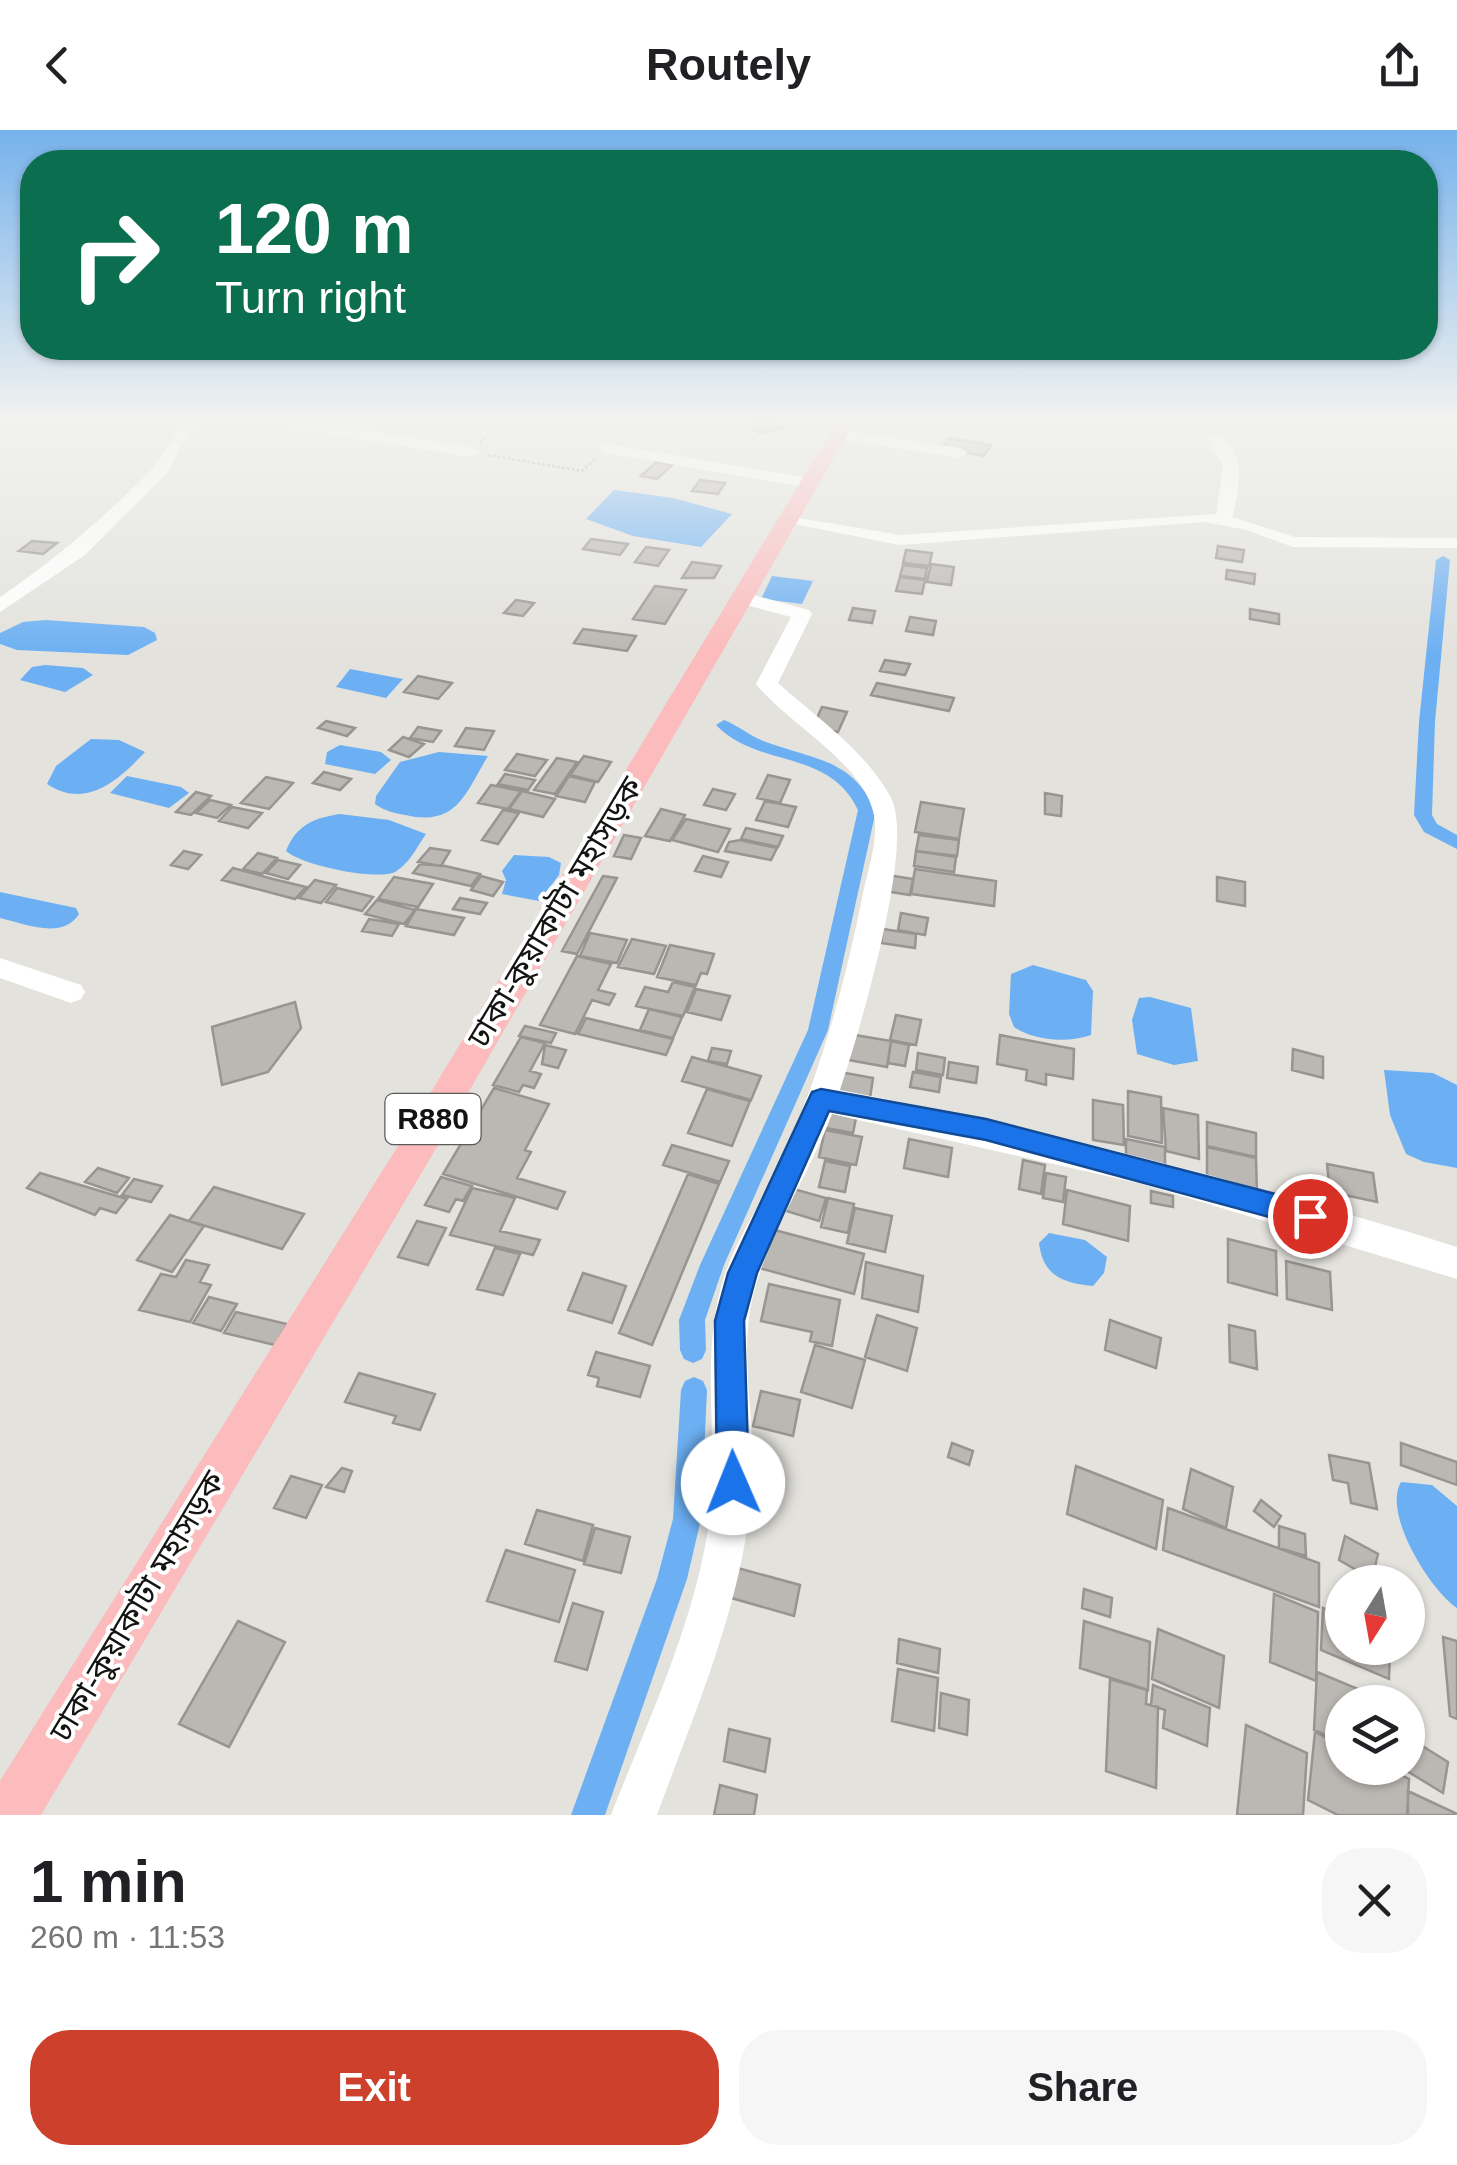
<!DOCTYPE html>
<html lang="en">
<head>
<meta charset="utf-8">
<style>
	:root { --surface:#fff; --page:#f6f6f6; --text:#202124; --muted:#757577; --accent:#cc402c }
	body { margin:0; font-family:Arial,"Noto Sans Bengali",sans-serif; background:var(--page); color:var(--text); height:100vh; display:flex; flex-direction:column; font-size:38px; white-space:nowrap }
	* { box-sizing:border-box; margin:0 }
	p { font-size:32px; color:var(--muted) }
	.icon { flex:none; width:55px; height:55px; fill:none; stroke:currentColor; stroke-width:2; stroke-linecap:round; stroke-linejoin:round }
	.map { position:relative; height:1685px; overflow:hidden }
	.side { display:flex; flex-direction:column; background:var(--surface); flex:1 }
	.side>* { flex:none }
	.banner { position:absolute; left:20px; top:20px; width:1418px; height:210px; border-radius:40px; box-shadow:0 2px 8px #0004; background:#0b6e4f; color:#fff; overflow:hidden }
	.needle { width:65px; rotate:191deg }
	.fabs { position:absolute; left:1325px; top:1435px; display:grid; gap:20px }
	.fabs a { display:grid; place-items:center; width:100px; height:100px; border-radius:50%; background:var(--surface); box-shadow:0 2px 8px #0004; font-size:50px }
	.pin { position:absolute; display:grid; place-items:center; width:85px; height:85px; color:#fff; margin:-42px; border:5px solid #fff; border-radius:50%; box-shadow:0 2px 10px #0007 }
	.me { position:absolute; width:110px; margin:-55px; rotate:359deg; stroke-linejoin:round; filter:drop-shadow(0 0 8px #0008) }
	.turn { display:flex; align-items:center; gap:35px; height:210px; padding:0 30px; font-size:45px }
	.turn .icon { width:130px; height:130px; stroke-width:2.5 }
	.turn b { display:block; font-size:70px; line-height:85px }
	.round { display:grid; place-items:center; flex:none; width:105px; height:105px; border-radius:40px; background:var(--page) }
	.overview { display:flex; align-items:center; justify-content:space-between; height:170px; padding:0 30px }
	h1 { font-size:60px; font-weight:700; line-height:75px }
	.primary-button { display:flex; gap:20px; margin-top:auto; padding:20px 30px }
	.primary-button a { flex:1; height:115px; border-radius:40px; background:var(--accent); color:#fff; font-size:40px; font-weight:700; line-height:115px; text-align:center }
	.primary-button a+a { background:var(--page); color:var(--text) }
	header { display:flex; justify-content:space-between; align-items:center; height:130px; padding:0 30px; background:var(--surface); font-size:45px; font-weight:700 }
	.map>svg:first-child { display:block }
</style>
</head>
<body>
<header><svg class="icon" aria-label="back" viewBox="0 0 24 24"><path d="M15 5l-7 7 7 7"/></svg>Routely<svg class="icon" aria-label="share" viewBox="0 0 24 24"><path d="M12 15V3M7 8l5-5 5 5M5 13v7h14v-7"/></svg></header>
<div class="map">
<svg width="1457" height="1685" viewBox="0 0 1457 1685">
	<rect width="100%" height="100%" fill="#e3e2dd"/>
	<!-- water -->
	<path fill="#6cb0f3" d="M614 360 673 368 732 384 701 417 633 406 586 389Z
		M772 446 813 451 802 474 761 469Z
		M46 490 144 497 155 503 157 510 128 525 17 520 0 514V503L23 492Z
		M45 535 83 538 93 545 65 562 20 550 32 537Z
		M350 539 403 549 386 568 336 557Z
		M91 609 119 610 145 622C119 650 86 680 47 654L56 636Z
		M340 615 381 622 391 630 375 644 325 634 327 622Z
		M439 622 488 626C465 664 457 697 405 685 394 683 385 681 375 674L376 666 400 632Z
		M127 646 181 657 189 663 169 678 110 663Z
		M340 684 389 690 426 704C417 717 409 734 395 742 376 751 301 735 286 721 296 695 314 688 340 684Z
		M514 725 549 727 561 733 559 745 539 771 502 764 506 750 502 741Z
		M0 762 76 778 79 784C63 810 25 794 0 788Z
		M1033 835 1086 850 1093 861 1091 905C1068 913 1034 911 1014 897L1009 884 1011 844Z
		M1150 867 1191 878 1198 931 1174 935 1137 924 1132 890 1139 868Z
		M1384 940 1433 943 1457 955V1038L1424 1032 1406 1024 1390 985Z
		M1049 1103 1085 1110 1107 1127 1104 1143 1093 1156C1063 1153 1043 1146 1039 1113Z
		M1401 1352 1432 1355 1457 1376V1478C1430 1460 1382 1383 1401 1352Z"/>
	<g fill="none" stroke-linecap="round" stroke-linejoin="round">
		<!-- canal -->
		<path fill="#6cb0f3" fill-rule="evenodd" d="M1443 426 1450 430 1435 592 1432 685 1437 694 1457 705V719L1424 702 1414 685 1419 592 1436 430Z
			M724 590C739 596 751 607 766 612 815 630 850 628 876 680L828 900 724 1135 705 1190 706 1220 702 1229 693 1233 684 1229 680 1220 679 1190 700 1135 808 900 858 680C829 618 758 639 716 595Z
			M694 1247 703 1251 707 1260 701 1389 687 1449 605 1685H571L657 1449 673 1389 681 1260 685 1251Z"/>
	</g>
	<!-- building -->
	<path fill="#bbb7b3" stroke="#989491" stroke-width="2.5" d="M768 288 782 298 760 303 741 293Z
		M949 308 991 315 984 326 941 319Z
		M656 332 672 335 657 349 641 346Z
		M700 350 725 353 718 364 692 361Z
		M591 409 628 414 620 425 583 419Z
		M32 411 57 413 43 424 19 421Z
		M1218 416 1244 420 1242 432 1216 428Z
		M646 417 669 420 658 436 635 432Z
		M906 420 932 423 929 436 903 433Z
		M692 432 721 436 714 448H682Z
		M931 434 954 437 951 455 927 452Z
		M903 435 927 438 925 449 900 446Z
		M1227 440 1255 444 1254 454 1226 449Z
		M900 447 925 450 922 464 896 461Z
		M655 456 686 460 665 494 633 489Z
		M516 470 534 473 523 486 504 483Z
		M853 478 875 481 872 493 849 490Z
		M1250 479 1279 484V494L1250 489Z
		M910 487 936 491 933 505 906 501Z
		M583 499 636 506 627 521 574 513Z
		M885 530 910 534 905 545 880 541Z
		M418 546 452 553 438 569 404 562Z
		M877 553 954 568 949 581 871 565Z
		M822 577 847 582 838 602 813 597Z
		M326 591 355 598 347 606 318 598Z
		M418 597 441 601 433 612 410 608Z
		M466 598 494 601 484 620 455 616Z
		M403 607 424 614 409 627 389 620Z
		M517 624 547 630 535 646 505 640Z
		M584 626 611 632 598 652 570 645Z
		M557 628 577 632 555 664 534 660Z
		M324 642 351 649 340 660 313 653Z
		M505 644 535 650 528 660 498 654Z
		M768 645 790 650 780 673 757 668Z
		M569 646 595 652 585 672 556 666Z
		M266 647 293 653 269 679 241 673Z
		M491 655 521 661 508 679 478 673Z
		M713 659 735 664 726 680 704 675Z
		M522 661 555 669 543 687 509 679Z
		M196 662 211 666 191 685 176 682Z
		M1045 663 1062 666 1061 686 1045 684Z
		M210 670 231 675 217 688 196 683Z
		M765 671 796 677 788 697 756 690Z
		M921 672 964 679 959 709 915 702Z
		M232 677 262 683 248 698 219 691Z
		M661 679 685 685 670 711 645 706Z
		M503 680 519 683 498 714 482 710Z
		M686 689 730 699 718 722 672 710Z
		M746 698 783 706 778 717 741 709Z
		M624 705 641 708 631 729 614 726Z
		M919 705 959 710 957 726 916 721Z
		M740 710 777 718 771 730 725 721 729 712Z
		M430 718 450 721 441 736 418 732Z
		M184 721 201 725 188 739 171 735Z
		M916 721 956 727 954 742 914 736Z
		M258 723 277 728 262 744 243 739Z
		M703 726 728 732 721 747 695 741Z
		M278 730 300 735 288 749 266 743Z
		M420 734 445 736 480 744 471 756 413 743Z
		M233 738 273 749 306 757 295 769 222 750Z
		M915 739 996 751 994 776 911 764Z
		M881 744 913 749 910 765 878 760Z
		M481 746 503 752 493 766 471 760Z
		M603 746 617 748 577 824 562 821Z
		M394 747 433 754 418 777 378 769Z
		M1217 747 1245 752V776L1217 771Z
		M315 750 336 755 321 773 299 768Z
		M337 758 373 767 362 781 326 772Z
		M460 768 487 773 480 784 453 779Z
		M377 770 415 780 404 794 365 784Z
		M416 779 464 788 454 805 406 796Z
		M901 783 928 788 925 805 898 800Z
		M369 789 399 794 392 806 362 801Z
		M883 799 916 804 915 818 881 813Z
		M590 803 627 810 617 833 580 826Z
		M632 809 666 816 654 844 618 837Z
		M670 815 714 824 707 844 701 843 696 855 657 847Z
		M577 826 611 834 598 860 615 864 609 875 592 870 575 904 540 895Z
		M673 852 695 857 683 886 636 876 645 857 668 862Z
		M696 859 730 866 721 890 687 882Z
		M295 872 301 898 268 942 222 955 212 897Z
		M649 879 682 887 673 908 640 900Z
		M896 885 921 890 916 915 890 910Z
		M586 888 673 909 666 925 578 904Z
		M525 896 556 903 551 913 519 906Z
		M849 904 891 911 887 937 843 929Z
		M1000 905 1074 919 1073 949 1046 944V955L1026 950 1027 940 997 934Z
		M521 907 545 913 530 941 541 944 534 958 523 955 519 962 493 955Z
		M891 911 909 915 905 936 888 933Z
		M545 915 566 920 558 938 542 934Z
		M712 918 731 921 727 934 708 931Z
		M1293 919 1323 927V948L1292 940Z
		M918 923 945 928 943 945 916 940Z
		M692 927 761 946 751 970 682 951Z
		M949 932 978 937 976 953 947 948Z
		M840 942 873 948 869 975 835 969Z
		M913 942 941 947 939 962 910 957Z
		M494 958 549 974 525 1020 531 1022 517 1048 565 1062 557 1079 443 1044Z
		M707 959 750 971 732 1016 688 1003Z
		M1128 961 1161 967 1162 1013 1128 1006Z
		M1093 970 1123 975 1124 1015 1093 1010Z
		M825 976 856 988 853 1003 820 997Z
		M1163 978 1198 985 1199 1029 1166 1021Z
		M1207 992 1256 1003V1027L1207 1016Z
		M825 1000 862 1007 856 1035 819 1027Z
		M909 1009 952 1018 948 1047 904 1038Z
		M1126 1009 1165 1017V1041L1126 1033Z
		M672 1015 729 1031 720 1052 663 1035Z
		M1207 1017 1256 1028 1257 1063 1207 1052Z
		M1023 1030 1045 1035 1041 1064 1019 1059Z
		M825 1031 850 1036 845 1062 819 1057Z
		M1327 1034 1373 1043 1377 1072 1330 1062Z
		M98 1038 129 1048 117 1063 85 1052Z
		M40 1043 127 1069 116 1083 100 1078 95 1085 27 1058Z
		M1046 1043 1066 1047 1063 1072 1043 1068Z
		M688 1044 719 1054 652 1215 619 1203Z
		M441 1047 472 1056 463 1071 456 1069 449 1082 425 1075Z
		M134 1049 162 1056 151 1072 122 1065Z
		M214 1057 304 1084 282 1119 189 1091Z
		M472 1058 515 1068 500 1101 540 1110 533 1125 450 1105Z
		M790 1058 826 1068 819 1091 783 1080Z
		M1067 1060 1130 1076 1128 1111 1063 1094Z
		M1151 1061 1173 1066V1077L1151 1073Z
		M828 1068 854 1074 848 1103 821 1097Z
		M855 1078 892 1086 885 1122 847 1113Z
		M170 1085 204 1096 172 1142 137 1130Z
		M417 1091 446 1098 428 1135 398 1127Z
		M771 1099 864 1124 854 1164 759 1138Z
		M1228 1109 1276 1121 1277 1165 1228 1152Z
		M495 1118 520 1124 503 1165 477 1159Z
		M186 1130 209 1135 200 1152 211 1155 190 1192 139 1180 161 1144 176 1147Z
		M1286 1131 1330 1142 1332 1180 1287 1169Z
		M866 1132 923 1146 918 1182 862 1168Z
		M583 1143 626 1156 612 1193 568 1180Z
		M769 1154 840 1170 832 1216 810 1211 812 1202 761 1191Z
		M209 1167 237 1174 221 1201 193 1193Z
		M236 1182 287 1194 275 1215 224 1203Z
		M877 1185 917 1198 907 1241 865 1227Z
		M1110 1190 1161 1208 1156 1238 1105 1220Z
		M1229 1195 1255 1201 1257 1239 1230 1232Z
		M815 1215 865 1230 852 1278 801 1262Z
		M596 1222 650 1236 640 1267 597 1256 599 1248 588 1245Z
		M359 1243 435 1264 420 1300 393 1293 396 1286 345 1272Z
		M761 1261 800 1270 793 1306 753 1296Z
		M952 1313 973 1321 969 1335 948 1327Z
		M1401 1313 1457 1332V1355L1401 1335Z
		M1329 1325 1369 1333 1377 1379 1351 1373 1348 1353 1333 1350Z
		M1076 1336 1163 1370 1156 1419 1067 1384Z
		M342 1338 352 1341 344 1362 326 1357Z
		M1191 1339 1233 1357 1226 1398 1183 1379Z
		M291 1346 322 1355 306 1388 274 1378Z
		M1261 1370 1281 1386 1274 1397 1254 1381Z
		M1168 1378 1319 1433V1477L1163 1420Z
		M537 1380 593 1395 583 1431 525 1414Z
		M1279 1396 1305 1404 1306 1426 1279 1418Z
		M595 1398 630 1407 621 1443 584 1434Z
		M1345 1406 1378 1424 1372 1449 1339 1430Z
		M506 1420 575 1440 559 1492 487 1471Z
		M734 1437 800 1455 794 1486 728 1467Z
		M1084 1459 1112 1468 1110 1487 1082 1478Z
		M1274 1464 1318 1482 1316 1551 1270 1532Z
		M573 1473 603 1482 587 1540 555 1531Z
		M1323 1478 1342 1486V1518H1390L1389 1549 1321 1520Z
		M238 1491 285 1512 229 1617 179 1594Z
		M1084 1491 1150 1512 1148 1560 1080 1538Z
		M1158 1499 1224 1526 1219 1578 1152 1549Z
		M1443 1507 1457 1511V1589L1450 1586Z
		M899 1509 940 1519 938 1543 897 1533Z
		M898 1539 938 1548 934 1601 892 1591Z
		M1317 1542 1358 1559 1357 1572H1342V1613L1314 1600Z
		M1110 1549 1147 1560 1146 1574 1158 1577 1156 1658 1106 1641Z
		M1153 1555 1210 1578 1207 1616 1163 1598 1165 1580 1151 1575Z
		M941 1563 969 1570 967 1605 939 1598Z
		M1246 1595 1307 1623 1303 1685H1237Z
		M729 1599 770 1609 765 1642 724 1631Z
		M1315 1602 1342 1616V1638H1387L1409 1649 1407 1685H1338L1308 1670Z
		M1408 1607 1448 1632 1443 1663 1402 1638H1408Z
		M720 1655 757 1665 754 1685H714Z
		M1408 1661 1457 1684V1685H1408Z"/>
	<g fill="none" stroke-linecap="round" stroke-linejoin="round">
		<!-- path -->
		<path stroke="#a0a09c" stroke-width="2.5" stroke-dasharray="2.5 2.5" stroke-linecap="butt" d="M480 313 505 288
			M488 325 582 341 597 328"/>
		<!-- minor -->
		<path fill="#fff" fill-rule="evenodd" d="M192 288H209L182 313 168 342 85 425 0 482V467C57 428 100 391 149 342 166 326 171 303 192 288Z
			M293 288 471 317 479 322 471 327 295 299 287 294Z
			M838 300 960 318 968 323 960 328 833 308V302Z
			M1216 303C1248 319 1240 359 1232 387L1295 407 1457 408V418L1293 417 1247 400 1204 392 900 415 779 391 788 386 900 405 1216 384 1223 337 1208 308Z
			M607 314 810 348 818 353 810 358 601 322V316Z
			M742 462 809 480 812 484 778 553C816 587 867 622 891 668 916 714 858 906 840 960 1049 1000 1254 1054 1457 1117V1149L1142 1054 832 984C809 1045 769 1102 753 1166 738 1228 757 1293 752 1356 744 1471 696 1578 657 1685H611C648 1590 695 1493 709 1392 720 1310 698 1223 725 1144 739 1103 765 1068 782 1029 820 944 845 855 863 763 868 738 880 707 873 681 860 631 787 593 756 554L791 487 735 472V464Z
			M0 828 81 855 85 862 81 869 71 873 0 848Z"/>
		<!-- major -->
		<path fill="#fcbbbc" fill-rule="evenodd" d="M839 288H857L434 1022 41 1685H0V1651L408 1000Z"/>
	</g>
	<!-- sky -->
	<linearGradient id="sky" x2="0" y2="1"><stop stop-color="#76b2ec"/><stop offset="0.55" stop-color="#f2f2f0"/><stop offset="1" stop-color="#f2f2f0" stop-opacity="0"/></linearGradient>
	<rect width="1457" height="524" fill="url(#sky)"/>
	<!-- route -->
	<path fill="#1a73e8" stroke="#114b97" stroke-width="2.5" d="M821 959 986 989 1310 1073 1320 1077 1324 1086 1320 1094 1310 1098 986 1010 829 981 757 1143 744 1191 749 1353 745 1364 733 1369 722 1364 717 1353 715 1191 728 1143 812 962Z"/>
	<g text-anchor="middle" stroke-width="8" stroke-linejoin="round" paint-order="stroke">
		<!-- shield labels -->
		<rect fill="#fff" stroke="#5a5a58" stroke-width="2.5" x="385.5" y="964" width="95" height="50" rx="8"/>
		<g font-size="30" font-weight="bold" fill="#131311">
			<text x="433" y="999">R880</text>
		</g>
		<!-- street labels -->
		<g font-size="32" fill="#131311" stroke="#fff">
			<text transform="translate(555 782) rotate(-59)" y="11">ঢাকা-কুয়াকাটা মহাসড়ক</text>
			<text transform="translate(137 1476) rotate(-59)" y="11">ঢাকা-কুয়াকাটা মহাসড়ক</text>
		</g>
	</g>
</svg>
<div class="fabs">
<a><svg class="needle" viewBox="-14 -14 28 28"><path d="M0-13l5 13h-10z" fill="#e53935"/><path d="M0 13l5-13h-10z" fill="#757577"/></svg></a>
<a><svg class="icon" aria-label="layers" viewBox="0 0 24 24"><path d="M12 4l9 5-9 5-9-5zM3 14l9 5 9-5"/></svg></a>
</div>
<div class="pin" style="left:1310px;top:1086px;background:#d93025"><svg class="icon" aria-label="arrive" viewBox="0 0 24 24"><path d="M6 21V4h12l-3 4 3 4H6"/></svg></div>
<svg class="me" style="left:733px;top:1353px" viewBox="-20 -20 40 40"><circle r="19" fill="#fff"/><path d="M0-13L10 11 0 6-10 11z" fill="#1a73e8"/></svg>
<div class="banner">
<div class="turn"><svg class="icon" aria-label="right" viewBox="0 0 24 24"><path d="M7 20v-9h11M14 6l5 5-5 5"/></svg><div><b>120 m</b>Turn right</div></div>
</div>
</div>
<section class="side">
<div class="overview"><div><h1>1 min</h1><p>260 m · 11:53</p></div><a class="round"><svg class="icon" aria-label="close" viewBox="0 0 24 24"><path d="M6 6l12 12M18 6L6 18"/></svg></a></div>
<div class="primary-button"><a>Exit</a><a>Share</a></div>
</section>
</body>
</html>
